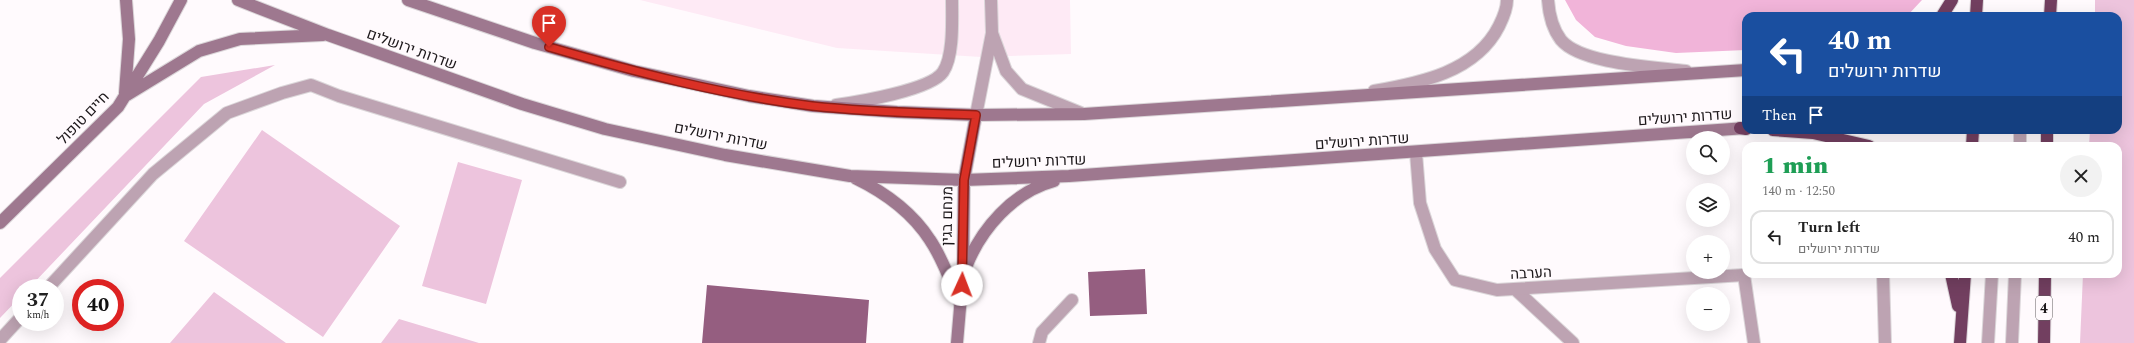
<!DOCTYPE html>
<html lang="en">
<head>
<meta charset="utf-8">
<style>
	:root { --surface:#fff; --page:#f2f2f2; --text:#222; --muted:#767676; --line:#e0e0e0 }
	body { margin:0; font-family:Spectral,Heebo,serif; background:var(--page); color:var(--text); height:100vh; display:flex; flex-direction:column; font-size:15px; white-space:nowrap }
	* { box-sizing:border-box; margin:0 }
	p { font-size:13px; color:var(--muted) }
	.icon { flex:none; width:22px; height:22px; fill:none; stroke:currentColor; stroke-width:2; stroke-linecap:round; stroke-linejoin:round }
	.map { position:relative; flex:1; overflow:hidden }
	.drawer { position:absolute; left:1742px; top:142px; width:380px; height:136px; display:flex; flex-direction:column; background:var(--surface); border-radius:12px; box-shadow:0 4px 16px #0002 }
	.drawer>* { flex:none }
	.hud { position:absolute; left:1742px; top:12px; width:380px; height:122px; border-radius:12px; box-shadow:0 4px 16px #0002; background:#1a4fa0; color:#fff; overflow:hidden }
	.buttons { position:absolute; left:1686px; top:131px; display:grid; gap:8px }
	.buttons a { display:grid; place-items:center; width:44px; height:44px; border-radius:50%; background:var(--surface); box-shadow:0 4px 16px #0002; font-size:20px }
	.speed { position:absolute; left:12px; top:279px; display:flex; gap:8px; font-size:20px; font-weight:700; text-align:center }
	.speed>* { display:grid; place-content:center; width:52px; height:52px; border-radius:50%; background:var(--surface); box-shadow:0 4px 16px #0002; line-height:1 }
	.speed small { font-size:10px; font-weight:400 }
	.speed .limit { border:6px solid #d22; background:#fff; color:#111 }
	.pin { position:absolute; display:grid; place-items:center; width:34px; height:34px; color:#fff; margin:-41px -17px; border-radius:50% 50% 50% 0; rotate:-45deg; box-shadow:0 0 4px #0007 }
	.pin .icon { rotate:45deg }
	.me { position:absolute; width:44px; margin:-22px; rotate:2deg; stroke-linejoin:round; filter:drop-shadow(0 0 3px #0008) }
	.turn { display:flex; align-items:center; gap:14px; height:84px; padding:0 20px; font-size:18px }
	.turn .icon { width:52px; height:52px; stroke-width:2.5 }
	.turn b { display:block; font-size:28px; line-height:34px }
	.then { display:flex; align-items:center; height:38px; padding:0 20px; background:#0003; gap:8px; font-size:15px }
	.round { display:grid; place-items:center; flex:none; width:42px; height:42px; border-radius:21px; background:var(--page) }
	.headline { display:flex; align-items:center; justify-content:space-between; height:68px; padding:0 20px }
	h1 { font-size:24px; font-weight:800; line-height:30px; color:#1e9e55 }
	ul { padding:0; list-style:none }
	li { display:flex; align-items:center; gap:12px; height:54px; margin:0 8px 6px; padding:0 12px; border:2px solid var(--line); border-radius:12px }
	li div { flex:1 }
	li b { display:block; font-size:15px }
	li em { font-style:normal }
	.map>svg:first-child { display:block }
</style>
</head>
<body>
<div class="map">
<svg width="2134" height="343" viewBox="0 0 2134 343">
	<rect width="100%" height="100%" fill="#fffafd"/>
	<!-- built -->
	<path fill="#feeaf5" d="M640 0H1070L1071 54 981 57 837 48Z"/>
	<!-- green -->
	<path fill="#edc4dd" d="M2095 0H2134V343H2080L2083 274H2118V146H2089L2090 130H2118V16H2095Z
		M275 65 204 104 29 288H21V296L0 318V278L201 77Z
		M262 130 400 226 323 337 184 241Z
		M458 162 522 180 486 304 422 286Z
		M214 292 286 343H170Z
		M399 319 479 343H381Z"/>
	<!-- forest -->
	<path fill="#f1b4d9" d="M1565 0H1922L1907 16H1746V50L1676 53 1626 46 1595 37 1576 20Z"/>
	<!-- building -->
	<path fill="#955e80" d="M1145 269 1147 314 1090 316 1088 272Z
		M707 285 869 300 866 343H702Z"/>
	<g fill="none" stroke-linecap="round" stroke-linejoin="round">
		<defs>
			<path id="lane" d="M992 33 1006 71 1022 89 1081 113
				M836 105C858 102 931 90 943 72 954 56 952 19 952 0
				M976 115 992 33 991 0
				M2020 146V130
				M1883 274 1885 343
				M1744 275 1754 343
				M48 288 153 174 227 113 282 93 311 85 339 96 620 182
				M1516 290 1573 343
				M0 340 21 317
				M1039 343 1042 332 1072 300
				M1988 343 1992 274
				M2012 343 2015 274"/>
			<path id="street" d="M1548 0C1549 15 1552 28 1561 40 1581 64 1655 67 1686 71
				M1374 91C1420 83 1476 72 1499 26 1503 18 1507 9 1507 0
				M1416 153 1420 203 1435 249 1455 280 1497 290 1744 275"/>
			<path id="secondary" d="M238 0 328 35 522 104 605 129 725 155 850 176 964 180 1069 176 1746 128
				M408 0 535 43 634 71 749 96 813 106 897 112 976 115 1084 114 1746 70
				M125 93 129 39 126 0
				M127 95 199 51 240 39 323 35
				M855 178C884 192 912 212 930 240 943 259 951 283 960 304
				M0 223 118 107 159 41 181 0
				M966 267C981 229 1013 192 1054 181
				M957 343 963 273 964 180 976 115"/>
			<path id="highway" d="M1942 16 1952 0
				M1976 16 1977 0
				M2050 16 2051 0
				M1740 128 1746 129
				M1773 130 1813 133 1869 146
				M1972 146 1973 130
				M2047 146V130
				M1951 274 1958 306
				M1960 343 1965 274
				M2044 343 2045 274"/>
		</defs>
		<!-- lane casing -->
		<use href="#lane" stroke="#dbd6d9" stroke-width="14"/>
		<!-- street casing -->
		<use href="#street" stroke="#dbd6d9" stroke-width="14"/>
		<!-- secondary casing -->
		<use href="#secondary" stroke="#dbd6d9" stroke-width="14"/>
		<!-- highway casing -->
		<use href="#highway" stroke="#dbd6d9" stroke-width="14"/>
		<!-- lane -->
		<use href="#lane" stroke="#bda3b2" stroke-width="12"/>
		<!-- street -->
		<use href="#street" stroke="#bda3b2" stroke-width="12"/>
		<!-- secondary -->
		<use href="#secondary" stroke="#9e788f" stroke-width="12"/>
		<!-- highway -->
		<use href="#highway" stroke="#723f60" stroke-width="12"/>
	</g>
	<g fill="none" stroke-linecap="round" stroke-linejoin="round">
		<defs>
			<path id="route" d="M549 47C635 72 723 95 812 106 866 112 922 113 976 115L964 180 962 285"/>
		</defs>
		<!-- route casing -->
		<use href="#route" stroke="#8d1f18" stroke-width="10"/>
		<!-- route -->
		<use href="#route" stroke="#d93025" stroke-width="7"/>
	</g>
	<g text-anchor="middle" stroke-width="3" stroke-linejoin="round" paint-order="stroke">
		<!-- shield labels -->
		<rect fill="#fffafd" stroke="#615c5f" stroke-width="1" x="2036" y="296" width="16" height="24" rx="3"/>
		<g font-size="14" font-weight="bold" fill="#1d181b">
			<text x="2044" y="313">4</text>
		</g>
		<!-- street labels -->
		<g font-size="15" fill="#1d181b" stroke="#fffafd">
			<text transform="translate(412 49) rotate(20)" y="5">שדרות ירושלים</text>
			<text transform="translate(1685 117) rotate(-4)" y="5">שדרות ירושלים</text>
			<text transform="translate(83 118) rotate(-46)" y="5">חיים טופול</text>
			<text transform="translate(721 136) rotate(11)" y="5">שדרות ירושלים</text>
			<text transform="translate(1362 141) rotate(-4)" y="5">שדרות ירושלים</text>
			<text transform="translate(1039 161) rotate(-2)" y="5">שדרות ירושלים</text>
			<text transform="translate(947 216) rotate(-89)" y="5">מנחם בגין</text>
			<text transform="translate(1531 273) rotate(-3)" y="5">הערבה</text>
		</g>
	</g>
</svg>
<div class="buttons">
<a><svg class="icon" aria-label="search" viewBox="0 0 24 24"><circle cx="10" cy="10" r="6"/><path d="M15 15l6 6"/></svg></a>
<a><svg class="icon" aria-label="layers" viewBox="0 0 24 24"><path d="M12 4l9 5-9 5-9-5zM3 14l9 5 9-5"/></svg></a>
<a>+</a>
<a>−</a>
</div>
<div class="speed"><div>37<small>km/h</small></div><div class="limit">40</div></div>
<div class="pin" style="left:549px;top:47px;background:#d93025"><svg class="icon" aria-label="arrive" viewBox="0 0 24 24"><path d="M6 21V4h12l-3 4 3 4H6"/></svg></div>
<svg class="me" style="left:962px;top:285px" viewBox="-20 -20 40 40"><circle r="19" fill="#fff"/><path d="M0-13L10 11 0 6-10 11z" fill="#d93025"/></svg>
<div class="hud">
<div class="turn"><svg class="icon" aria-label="left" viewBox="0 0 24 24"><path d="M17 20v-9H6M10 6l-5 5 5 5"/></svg><div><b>40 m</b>שדרות ירושלים</div></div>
<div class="then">Then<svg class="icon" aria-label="arrive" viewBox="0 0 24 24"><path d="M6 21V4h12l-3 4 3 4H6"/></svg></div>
</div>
<section class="drawer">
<div class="headline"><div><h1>1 min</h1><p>140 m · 12:50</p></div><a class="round"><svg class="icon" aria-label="close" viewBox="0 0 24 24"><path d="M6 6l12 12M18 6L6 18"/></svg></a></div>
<ul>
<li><svg class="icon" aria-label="left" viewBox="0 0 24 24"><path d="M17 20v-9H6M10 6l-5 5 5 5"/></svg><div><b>Turn left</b><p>שדרות ירושלים</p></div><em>40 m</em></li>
</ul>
</section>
</div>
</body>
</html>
